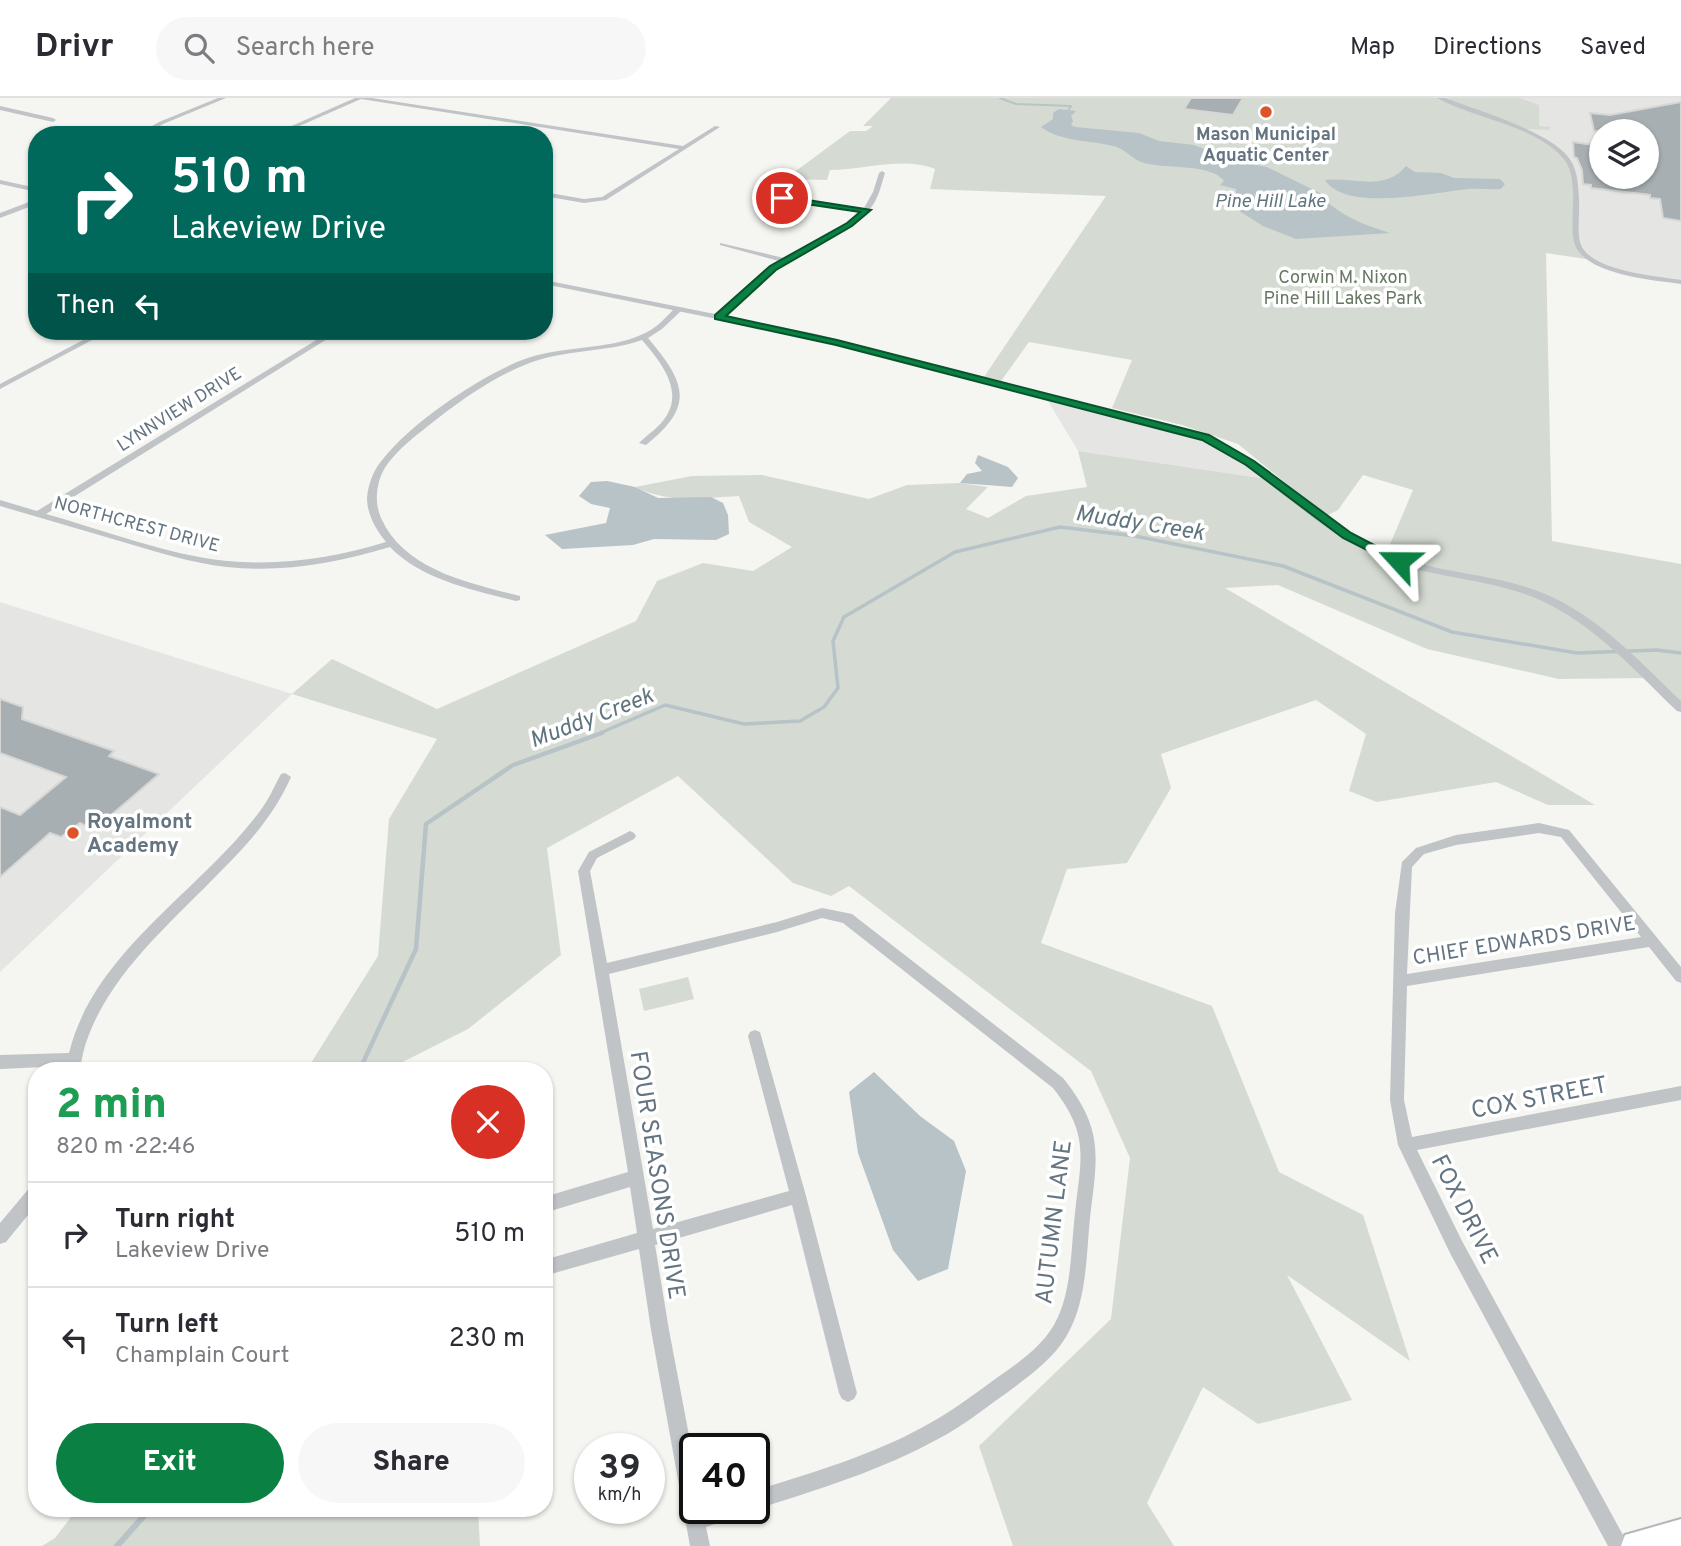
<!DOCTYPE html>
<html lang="en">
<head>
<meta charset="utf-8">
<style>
	:root { --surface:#fff; --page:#f7f7f7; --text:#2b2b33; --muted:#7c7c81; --line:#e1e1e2; --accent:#0b8043 }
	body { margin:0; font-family:Overpass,sans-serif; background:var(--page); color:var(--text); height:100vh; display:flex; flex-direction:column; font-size:26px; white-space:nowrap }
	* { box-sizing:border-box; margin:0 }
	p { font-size:23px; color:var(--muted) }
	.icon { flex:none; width:38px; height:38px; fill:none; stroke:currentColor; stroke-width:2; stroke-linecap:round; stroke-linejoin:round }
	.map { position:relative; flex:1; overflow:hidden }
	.side { position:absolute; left:28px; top:964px; width:525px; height:455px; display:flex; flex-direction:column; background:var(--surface); border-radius:28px; box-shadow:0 2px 5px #0004 }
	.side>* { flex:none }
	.guide { position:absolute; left:28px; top:28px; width:525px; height:214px; border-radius:28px; box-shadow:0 2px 5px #0004; background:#00695c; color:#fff; overflow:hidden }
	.controls { position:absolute; left:1589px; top:21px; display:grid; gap:14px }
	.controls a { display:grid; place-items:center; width:70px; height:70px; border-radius:50%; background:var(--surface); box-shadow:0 2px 5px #0004; font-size:35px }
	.speed { position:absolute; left:574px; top:1335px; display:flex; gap:14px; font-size:35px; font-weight:700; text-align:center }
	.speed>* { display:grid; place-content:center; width:91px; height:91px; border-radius:50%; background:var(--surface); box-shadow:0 2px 5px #0004; line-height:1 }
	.speed small { font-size:18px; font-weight:400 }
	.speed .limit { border:4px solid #111; border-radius:10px; background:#fff; color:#111 }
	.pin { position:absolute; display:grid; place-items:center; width:60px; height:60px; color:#fff; margin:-30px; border:4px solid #fff; border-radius:50%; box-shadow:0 2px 7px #0007 }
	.me { position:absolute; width:77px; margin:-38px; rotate:294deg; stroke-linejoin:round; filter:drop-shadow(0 0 5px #0008) }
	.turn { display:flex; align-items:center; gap:24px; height:147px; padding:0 28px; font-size:32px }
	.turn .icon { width:91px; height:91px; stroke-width:2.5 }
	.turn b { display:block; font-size:49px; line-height:60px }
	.then { display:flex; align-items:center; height:66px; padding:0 28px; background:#0003; gap:14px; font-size:26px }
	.round { display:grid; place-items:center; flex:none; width:74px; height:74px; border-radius:37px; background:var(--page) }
	.headline { display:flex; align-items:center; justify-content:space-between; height:119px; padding:0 28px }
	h1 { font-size:42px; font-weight:800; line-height:52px; color:#1e9e55 }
	.action { display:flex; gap:14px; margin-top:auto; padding:14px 28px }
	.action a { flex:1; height:80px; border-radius:42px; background:var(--accent); color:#fff; font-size:28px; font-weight:800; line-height:80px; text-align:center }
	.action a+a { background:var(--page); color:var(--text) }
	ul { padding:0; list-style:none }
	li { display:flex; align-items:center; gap:21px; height:105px; padding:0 28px; border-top:2px solid var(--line) }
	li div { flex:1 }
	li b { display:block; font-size:26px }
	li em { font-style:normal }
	header { display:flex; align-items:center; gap:42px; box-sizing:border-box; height:98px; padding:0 35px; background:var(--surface); border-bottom:2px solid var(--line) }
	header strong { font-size:33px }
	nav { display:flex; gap:38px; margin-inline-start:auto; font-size:24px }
	.search { width:490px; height:63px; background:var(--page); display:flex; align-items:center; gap:18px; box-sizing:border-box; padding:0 24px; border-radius:38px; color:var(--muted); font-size:26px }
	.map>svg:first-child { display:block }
</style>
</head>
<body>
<header>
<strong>Drivr</strong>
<div class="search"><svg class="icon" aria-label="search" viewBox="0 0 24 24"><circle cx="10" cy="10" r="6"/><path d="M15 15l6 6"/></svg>Search here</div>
<nav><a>Map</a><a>Directions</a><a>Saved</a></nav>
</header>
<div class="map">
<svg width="1681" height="1448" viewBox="0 0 1681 1448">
	<rect width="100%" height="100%" fill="#f5f5f1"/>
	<!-- built -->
	<path fill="#e5e6e4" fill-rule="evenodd" d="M1440 0H1681V184L1623 174 1592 162ZM1601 33H1647V79H1601Z
		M1045 298 1206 339 1273 382 1078 353Z
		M0 504 292 596 0 874Z"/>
	<!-- green -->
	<path fill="#d5dbd2" d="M891 0H1520L1539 7V28L1550 29V32L1522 31 1543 42 1571 66 1577 145 1592 162 1546 155 1552 443 1681 466V611L1648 580 1559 581 1427 551 1278 487 1225 490 1595 707H1548L1496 684 1377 704 1349 693 1366 636 1316 602 1161 656 1171 690 1127 765 1067 771 1041 845 1212 908 1279 1074 1363 1117 1410 1263 1287 1177 1352 1302 1258 1326 1203 1289 1147 1405 1174 1448H1013L979 1348 1111 1221 1130 1060 1091 973 849 788 831 798 793 785 678 678 547 750 561 857 468 931 385 973H306L378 858 389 721 437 641 292 596 332 561 437 611 636 523 657 483 703 465 753 473 792 449 749 424 739 398C699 400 672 406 635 389L692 378 762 377 869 401 907 387 960 385 988 389 966 411 988 420 1026 398 1087 389 1078 353 1273 382 1322 420 1386 456 1413 392 1363 377 1338 412 1326 418 1238 346 1182 327 1112 310 1132 262 1029 244 1001 283 984 279 1106 98 930 91 935 71C904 58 863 72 830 72L827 82 785 81 850 33H866L873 28H863Z
		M688 879 694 901 644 913 639 891Z
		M78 1410 478 1411 480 1448H42L55 1440Z"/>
	<!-- water -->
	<path fill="#b7c3c7" d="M1059 11 1076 13 1071 18 1073 23 1071 27 1075 29 1139 35 1159 43 1194 47 1204 51 1232 53 1251 66 1267 69 1326 98 1327 104C1346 120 1365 127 1390 135L1296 141 1263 128 1236 111V91L1220 87 1224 83C1210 64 1162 72 1141 64 1131 60 1124 50 1113 48 1089 42 1061 44 1041 29L1053 21V15Z
		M1406 68 1415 74 1441 75 1454 80 1500 81 1505 86 1501 91C1490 92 1479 90 1468 91 1436 94 1346 115 1325 82 1354 79 1385 94 1406 68Z
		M978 357 1008 369 1018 380 1012 389 960 385 967 376 982 373 975 365Z
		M607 383 635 389 658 400 711 399 723 405 728 417 729 436 716 442 654 441 633 447 562 451 545 437 606 425 610 410 591 406 579 398 591 384Z
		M874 974 920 1018 954 1043 966 1073 948 1171 918 1183 893 1152 858 1055 849 994Z"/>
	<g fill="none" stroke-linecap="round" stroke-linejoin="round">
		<!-- stream-far3 -->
		<path stroke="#b7c3c7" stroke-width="2" d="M1000 0 1016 6 1071 8 1066 16"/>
		<!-- stream-far2 -->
		<path stroke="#b7c3c7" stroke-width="3.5" d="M598 636 665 607 744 626 800 623 824 609 838 590 833 543 844 519 955 454 1060 429 1135 438 1283 468 1452 534 1577 555 1657 552 1681 555"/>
		<!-- stream-far1 -->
		<path stroke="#b7c3c7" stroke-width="4.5" d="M359 973 416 851 426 726 513 667 602 635"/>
		<!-- stream -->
		<path stroke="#b7c3c7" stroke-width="6" d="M117 1448 151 1410"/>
	</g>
	<!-- building -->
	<path fill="#a7afb3" stroke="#d6d6d4" stroke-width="2" d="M1191 0H1243L1233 17 1184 11Z
		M1681 4V123L1663 120 1660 101 1650 100V97L1591 90V87L1583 86 1582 72 1577 60 1574 59 1573 44 1601 48V79H1647V33H1594L1590 15 1610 17Z
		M0 601 23 609 22 621 114 653 109 658 159 676 96 730 92 731 80 725 61 739 50 735 0 779V709L20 717 66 679 0 655Z"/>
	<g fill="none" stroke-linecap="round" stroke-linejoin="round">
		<defs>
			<path id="primary" d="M1681 1421V1448H1621L1625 1437Z"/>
		</defs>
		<!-- primary casing -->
		<use href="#primary" stroke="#b3b7bb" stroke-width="4"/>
		<!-- minor -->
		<path fill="#c0c4c7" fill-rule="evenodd" d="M218 0H226L163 26 144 37H137L159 24Z
			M355 0H372L683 48 715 28 720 29 606 102 584 105 544 98V94L584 101 602 99 679 51 361 1 279 37H271Z
			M1437 0H1445C1477 12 1549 33 1569 60 1578 72 1578 87 1579 101 1580 114 1577 130 1580 144 1587 173 1657 178 1681 182V186C1653 182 1587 177 1575 147 1570 134 1574 108 1573 94 1572 81 1571 68 1562 59 1531 26 1475 21 1437 0Z
			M0 8 53 20 56 22 53 24 0 12Z
			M882 73 885 75C881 88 877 105 868 113 847 137 813 147 787 164 763 180 743 201 722 221H716V217L779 163 720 147V145L784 160 843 128 861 113 782 103 780 100 864 110 873 94 879 75Z
			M676 209 683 211 662 231 648 240C685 284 696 307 646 347L639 345C648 336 660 329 667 317 683 290 659 262 642 242 605 255 564 251 527 266 491 280 458 304 428 328 414 339 400 350 389 364 377 379 373 402 381 420 404 472 469 485 520 498V502L516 503C473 492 422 482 390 449 337 465 281 475 227 469 191 465 157 454 123 444 82 432 41 420 0 408V402L37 413 331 233H340L46 416C103 432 168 457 227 463 281 468 335 460 386 444 376 432 367 416 367 400 368 386 374 371 383 361 412 324 479 279 522 262 561 247 606 253 643 236 656 231 666 219 676 209Z
			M100 233H109L0 291V286Z
			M285 675 291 679C275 716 249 745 220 774 172 824 111 874 87 942 83 952 82 963 79 973H65L66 968 0 971V957L69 955C94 853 201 793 260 713 269 701 274 689 281 676Z
			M1539 725 1569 732 1681 869V885L1676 883 1649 849 1407 888 1404 1002 1412 1039 1681 988V1002L1417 1052 1462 1143 1629 1448H1608L1450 1155 1398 1047 1390 1002 1395 815 1402 764 1416 750 1456 737ZM1539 735 1561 739 1641 839 1407 876 1412 769 1424 756 1456 747Z
			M630 733 634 735 636 738 634 741 597 760 590 773 607 865 777 824 822 810 852 816 1063 980C1105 1032 1097 1059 1090 1120 1086 1160 1087 1204 1066 1239 1052 1262 1029 1278 1008 1294 985 1310 963 1328 938 1341 880 1373 816 1392 754 1412L749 1410H754V1393C811 1375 870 1358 923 1329 950 1315 973 1297 998 1279 1021 1263 1046 1246 1058 1219 1072 1188 1071 1149 1075 1115 1081 1059 1090 1037 1053 990L843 825 822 820 777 834 609 876 653 1131 789 1093 748 938 750 934 755 932 760 934 806 1098 857 1295 854 1301 848 1304 842 1301 839 1295 792 1107 655 1147 669 1232 695 1369V1410H743L741 1417 706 1429 710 1448H690L651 1232 639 1151 544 1178V1162L637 1135 630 1089 544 1115V1099L628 1074 578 773 589 754Z
			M37 1085V1106L6 1144 0 1146V1125L31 1088Z"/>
		<!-- tertiary -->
		<path fill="#c0c4c7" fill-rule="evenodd" d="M0 82 37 90V94L0 86Z
			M37 101V106L0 120V115Z
			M544 182 816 236 1209 337C1271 368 1318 422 1381 452 1428 474 1481 474 1529 490 1591 510 1635 559 1681 603V614L1677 613C1630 568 1585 516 1522 495 1473 479 1421 478 1374 457 1311 428 1264 373 1203 341L816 241 544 186Z"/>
		<!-- primary -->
		<use href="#primary" fill="#fff" fill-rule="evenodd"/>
	</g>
	<!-- route -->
	<path fill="#0b8043" stroke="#07532c" stroke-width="2" d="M782 98 871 112 852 128 776 172 726 218 837 242 1209 337 1254 363 1351 435 1405 463 1404 466H1395L1343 440 1246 367 1202 342 836 247 715 221V217L770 168 847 125 860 114 779 102Z"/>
	<!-- markers -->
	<g fill="#dd5429" stroke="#fff" stroke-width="2.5">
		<circle cx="1266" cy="14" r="7"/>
		<circle cx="73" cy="735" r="7"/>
	</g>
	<g text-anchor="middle" stroke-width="7" stroke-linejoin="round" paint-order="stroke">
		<!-- far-poi labels -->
		<g font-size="18" font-weight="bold" fill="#647481" stroke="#fff">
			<text x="1266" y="42">Mason Municipal<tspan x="1266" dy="21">Aquatic Center</tspan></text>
		</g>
		<!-- far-park labels -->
		<g font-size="18" fill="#677863" stroke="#fff">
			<text x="1343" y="185">Corwin M. Nixon<tspan x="1343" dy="21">Pine Hill Lakes Park</tspan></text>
		</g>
		<!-- far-street labels -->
		<g font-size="18" fill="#647481" stroke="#fff">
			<text transform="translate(179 311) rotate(-32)" y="6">LYNNVIEW DRIVE</text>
			<text transform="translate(137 426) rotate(15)" y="6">NORTHCREST DRIVE</text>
		</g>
		<!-- far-water labels -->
		<g font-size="19" font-style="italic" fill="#60767f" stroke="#fff">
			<text x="1270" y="109">Pine Hill Lake</text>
		</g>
		<!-- poi labels -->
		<g font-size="21" font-weight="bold" fill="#647481" stroke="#fff" text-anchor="start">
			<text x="87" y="730">Royalmont<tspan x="87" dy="24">Academy</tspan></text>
		</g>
		<!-- street labels -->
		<g font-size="21" fill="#647481" stroke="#fff">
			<text transform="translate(1524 842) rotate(-9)" y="7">CHIEF EDWARDS DRIVE</text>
		</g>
		<!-- water labels -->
		<g font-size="23" font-style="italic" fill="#60767f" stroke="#fff">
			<text transform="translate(1140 424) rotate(9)" y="8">Muddy Creek</text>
			<text transform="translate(591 619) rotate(-21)" y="8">Muddy Creek</text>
		</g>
		<!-- near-street labels -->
		<g font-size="24" fill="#647481" stroke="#fff">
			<text transform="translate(1539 999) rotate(-11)" y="8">COX STREET</text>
			<text transform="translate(658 1077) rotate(81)" y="8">FOUR SEASONS DRIVE</text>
			<text transform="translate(1465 1111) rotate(63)" y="8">FOX DRIVE</text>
			<text transform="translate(1053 1124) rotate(-83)" y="8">AUTUMN LANE</text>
		</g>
	</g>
</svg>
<div class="controls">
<a><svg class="icon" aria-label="layers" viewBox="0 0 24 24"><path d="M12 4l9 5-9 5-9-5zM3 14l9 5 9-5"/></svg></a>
</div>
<div class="speed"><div>39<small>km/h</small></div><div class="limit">40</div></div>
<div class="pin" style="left:782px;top:100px;background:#d93025"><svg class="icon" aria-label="arrive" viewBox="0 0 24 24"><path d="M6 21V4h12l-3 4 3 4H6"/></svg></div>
<svg class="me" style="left:1399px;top:463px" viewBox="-20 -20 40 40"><path d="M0-17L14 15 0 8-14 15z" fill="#0b8043" stroke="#fff" stroke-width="4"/></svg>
<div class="guide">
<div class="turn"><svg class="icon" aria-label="right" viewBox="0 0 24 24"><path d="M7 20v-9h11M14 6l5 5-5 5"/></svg><div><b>510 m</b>Lakeview Drive</div></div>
<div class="then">Then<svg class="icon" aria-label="left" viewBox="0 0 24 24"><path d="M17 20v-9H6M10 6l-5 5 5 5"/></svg></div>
</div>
<section class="side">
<div class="headline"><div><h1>2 min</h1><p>820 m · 22:46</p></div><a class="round" style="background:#d93025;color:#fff"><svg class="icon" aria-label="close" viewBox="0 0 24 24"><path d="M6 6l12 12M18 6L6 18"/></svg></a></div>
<ul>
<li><svg class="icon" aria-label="right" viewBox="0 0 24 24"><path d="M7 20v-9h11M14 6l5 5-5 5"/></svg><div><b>Turn right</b><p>Lakeview Drive</p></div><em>510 m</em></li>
<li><svg class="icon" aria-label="left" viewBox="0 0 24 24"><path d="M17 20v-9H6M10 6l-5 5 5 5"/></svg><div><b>Turn left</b><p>Champlain Court</p></div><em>230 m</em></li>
</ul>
<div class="action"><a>Exit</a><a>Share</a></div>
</section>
</div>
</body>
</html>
